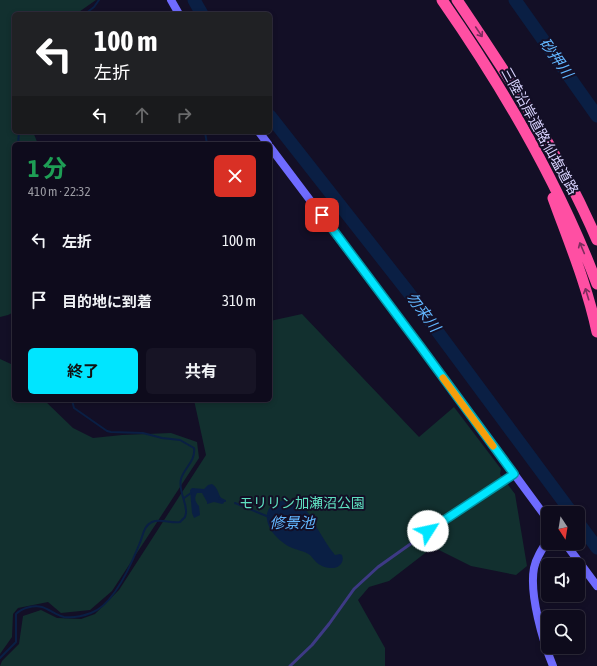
<!DOCTYPE html>
<html lang="ja">
<head>
<meta charset="utf-8">
<style>
	:root { --surface:#0e0b1c; --page:#171425; --text:#f1f3f6; --muted:#9b9ba3; --line:#2e2b3b; --accent:#00e5ff }
	body { margin:0; font-family:"Asap Condensed","Noto Sans JP",sans-serif; background:var(--page); color:var(--text); height:100vh; display:flex; flex-direction:column; font-size:15px; white-space:nowrap }
	* { box-sizing:border-box; margin:0 }
	p { font-size:13px; color:var(--muted) }
	.icon { flex:none; width:22px; height:22px; fill:none; stroke:currentColor; stroke-width:2; stroke-linecap:round; stroke-linejoin:round }
	.map { position:relative; flex:1; overflow:hidden }
	.panel { position:absolute; left:12px; top:142px; width:260px; height:260px; display:flex; flex-direction:column; background:var(--surface); border-radius:6px; box-shadow:0 2px 6px #0003,0 0 0 1px var(--line) }
	.panel>* { flex:none }
	.guide { position:absolute; left:12px; top:12px; width:260px; height:122px; border-radius:6px; box-shadow:0 2px 6px #0003,0 0 0 1px var(--line); background:#202124; color:#fff; overflow:hidden }
	.needle { width:26px; rotate:168deg }
	.controls { position:absolute; left:541px; top:506px; display:grid; gap:8px }
	.controls a { display:grid; place-items:center; width:44px; height:44px; border-radius:6px; background:var(--surface); box-shadow:0 2px 6px #0003,0 0 0 1px var(--line); font-size:20px }
	.pin { position:absolute; display:grid; place-items:center; width:34px; height:34px; color:#fff; margin:-17px; border-radius:8px; box-shadow:0 2px 6px #0006 }
	.me { position:absolute; width:44px; margin:-22px; rotate:55deg; stroke-linejoin:round; filter:drop-shadow(0 0 3px #0008) }
	.turn { display:flex; align-items:center; gap:14px; height:84px; padding:0 16px; font-size:18px }
	.turn .icon { width:52px; height:52px; stroke-width:2.5 }
	.turn b { display:block; font-size:28px; line-height:34px }
	.lanes { display:flex; align-items:center; height:38px; padding:0 16px; background:#0003; justify-content:center; gap:20px; direction:ltr }
	.lanes .off { opacity:.35 }
	.round { display:grid; place-items:center; flex:none; width:42px; height:42px; border-radius:6px; background:var(--page) }
	.overview { display:flex; align-items:center; justify-content:space-between; height:68px; padding:0 16px }
	h1 { font-size:24px; font-weight:700; line-height:30px; color:#1e9e55 }
	.button { display:flex; gap:8px; margin-top:auto; padding:8px 16px }
	.button a { flex:1; height:46px; border-radius:6px; background:var(--accent); color:#111; font-size:16px; font-weight:700; line-height:46px; text-align:center }
	.button a+a { background:var(--page); color:var(--text) }
	ul { padding:0; list-style:none }
	li { display:flex; align-items:center; gap:12px; height:60px; padding:0 16px }
	li div { flex:1 }
	li b { display:block; font-size:15px }
	li em { font-style:normal }
	.map>svg:first-child { display:block }
</style>
</head>
<body>
<div class="map">
<svg width="597" height="666" viewBox="0 0 597 666">
	<rect width="100%" height="100%" fill="#130f26"/>
	<!-- green -->
	<path fill="#12302f" d="M0 0H96L76 14H14V132H33L38 144H14V312L8 315 0 317Z
		M302 314 419 437 454 407 501 469 500 474 515 494 527 566 516 575 471 566 433 547 389 581 369 587 358 600 385 648V666H0L2 661 19 644 23 616 41 610 57 618 81 619 95 614 119 590 206 455 194 400H270V321Z
		M0 359 11 364 14 367V400H44L73 428 93 438 122 435 171 433 197 442 199 458 112 591 90 610 61 613 48 602 18 608 13 614 12 637 0 654Z"/>
	<!-- water -->
	<path fill="#0a1f44" d="M212 484C219 488 218 497 224 501V503L222 504 214 502 207 504V502L202 493H197C194 498 195 502 199 506L200 515 194 518 192 513 190 490 192 488 204 489 208 485Z
		M285 500C305 503 308 512 317 528 323 537 328 547 335 555L340 554 342 555C345 563 338 569 330 568 326 568 319 565 316 562 314 560 312 557 310 555 305 551 296 550 290 547 279 541 265 528 267 514 269 504 277 502 285 500Z"/>
	<g fill="none" stroke-linecap="round" stroke-linejoin="round">
		<!-- stream -->
		<path stroke="#0a1f44" stroke-width="2" d="M85 14 94 7 99 0
			M205 132 207 144
			M18 144 19 132
			M184 498 191 493
			M219 498 225 501
			M235 503 269 517
			M0 658 16 642V614C22 608 33 605 42 607 49 609 56 615 64 617 72 618 83 616 91 613 113 605 131 565 139 545 143 537 143 526 152 522 161 518 171 524 180 522L185 517 186 513C187 502 178 491 181 479 184 468 196 461 194 448L180 440 162 438 143 433 111 432 107 431 74 408 72 400"/>
		<!-- river -->
		<path stroke="#0a1f44" stroke-width="13" d="M194 0 202 14
			M515 0 597 116
			M270 116 409 293 572 513
			M578 522 597 548"/>
		<!-- lane -->
		<path stroke="#3d3a85" stroke-width="3" d="M290 666 312 645 329 624 354 589 378 567 440 523 514 474"/>
		<!-- secondary -->
		<path stroke="#6f6bff" stroke-width="8" d="M171 0 179 14
			M259 132 268 144
			M270 147 420 346 548 520
			M548 540C542 549 536 558 534 568 529 594 543 642 553 666
			M565 543 597 586"/>
		<!-- highway -->
		<path stroke="#ff4fa3" stroke-width="11" d="M442 0C504 89 559 183 597 284
			M457 0C509 77 560 154 597 240
			M553 198C569 242 587 285 597 332"/>
	</g>
	<!-- one-way arrows -->
	<defs><path id="oneway-shaft" d="M-6 0H5M1.5-3L5.5 0L1.5 3" fill="none" stroke-width="1.6" stroke-linecap="round" stroke-linejoin="round"/></defs>
	<g stroke="#7d2c5e">
		<use href="#oneway-shaft" transform="translate(479 32) rotate(56)"/>
		<use href="#oneway-shaft" transform="translate(582 248) rotate(-113)"/>
		<use href="#oneway-shaft" transform="translate(587 294) rotate(-107)"/>
	</g>
	<g fill="none" stroke-linecap="round" stroke-linejoin="round">
		<defs>
			<path id="route" d="M322 215 420 346 514 474 428 531"/>
		</defs>
		<!-- route casing -->
		<use href="#route" stroke="#0095a6" stroke-width="10"/>
		<!-- route -->
		<use href="#route" stroke="#00e5ff" stroke-width="7"/>
		<!-- slow -->
		<path stroke="#f59e0b" stroke-width="7" d="M443 378 493 446"/>
	</g>
	<g text-anchor="middle" stroke-width="4" stroke-linejoin="round" paint-order="stroke">
		<!-- street labels -->
		<g font-size="14" fill="#d9d4ff" stroke="#130f26">
			<text transform="translate(540 131) rotate(61)" y="5">三陸沿岸道路;仙塩道路</text>
		</g>
		<!-- park labels -->
		<g font-size="14" fill="#5fe0c0" stroke="#130f26">
			<text x="302" y="508">モリリン加瀬沼公園</text>
		</g>
		<!-- water labels -->
		<g font-size="15" font-style="italic" fill="#62b6ff" stroke="#130f26">
			<text transform="translate(556 58) rotate(55)" y="5">砂押川</text>
			<text transform="translate(423 312) rotate(53)" y="5">勿来川</text>
			<text x="292" y="528">修景池</text>
		</g>
	</g>
</svg>
<div class="controls">
<a><svg class="needle" viewBox="-14 -14 28 28"><path d="M0-13l5 13h-10z" fill="#e53935"/><path d="M0 13l5-13h-10z" fill="#9b9ba3"/></svg></a>
<a><svg class="icon" aria-label="sound" viewBox="0 0 24 24"><path d="M4 9h4l5-4v14l-5-4H4zM17 9q2 3 0 6"/></svg></a>
<a><svg class="icon" aria-label="search" viewBox="0 0 24 24"><circle cx="10" cy="10" r="6"/><path d="M15 15l6 6"/></svg></a>
</div>
<div class="pin" style="left:322px;top:215px;background:#d93025"><svg class="icon" aria-label="arrive" viewBox="0 0 24 24"><path d="M6 21V4h12l-3 4 3 4H6"/></svg></div>
<svg class="me" style="left:428px;top:531px" viewBox="-20 -20 40 40"><circle r="19" fill="#fff"/><path d="M0-13L10 11 0 6-10 11z" fill="#00e5ff"/></svg>
<div class="guide">
<div class="turn"><svg class="icon" aria-label="left" viewBox="0 0 24 24"><path d="M17 20v-9H6M10 6l-5 5 5 5"/></svg><div><b>100 m</b>左折</div></div>
<div class="lanes"><svg class="icon" aria-label="left" viewBox="0 0 24 24"><path d="M17 20v-9H6M10 6l-5 5 5 5"/></svg><svg class="icon off" aria-label="ahead" viewBox="0 0 24 24"><path d="M12 20V5M6 11l6-6 6 6"/></svg><svg class="icon off" aria-label="right" viewBox="0 0 24 24"><path d="M7 20v-9h11M14 6l5 5-5 5"/></svg></div>
</div>
<section class="panel">
<div class="overview"><div><h1>1 分</h1><p>410 m · 22:32</p></div><a class="round" style="background:#d93025;color:#fff"><svg class="icon" aria-label="close" viewBox="0 0 24 24"><path d="M6 6l12 12M18 6L6 18"/></svg></a></div>
<ul>
<li><svg class="icon" aria-label="left" viewBox="0 0 24 24"><path d="M17 20v-9H6M10 6l-5 5 5 5"/></svg><div><b>左折</b></div><em>100 m</em></li>
<li><svg class="icon" aria-label="arrive" viewBox="0 0 24 24"><path d="M6 21V4h12l-3 4 3 4H6"/></svg><div><b>目的地に到着</b></div><em>310 m</em></li>
</ul>
<div class="button"><a>終了</a><a>共有</a></div>
</section>
</div>
</body>
</html>
